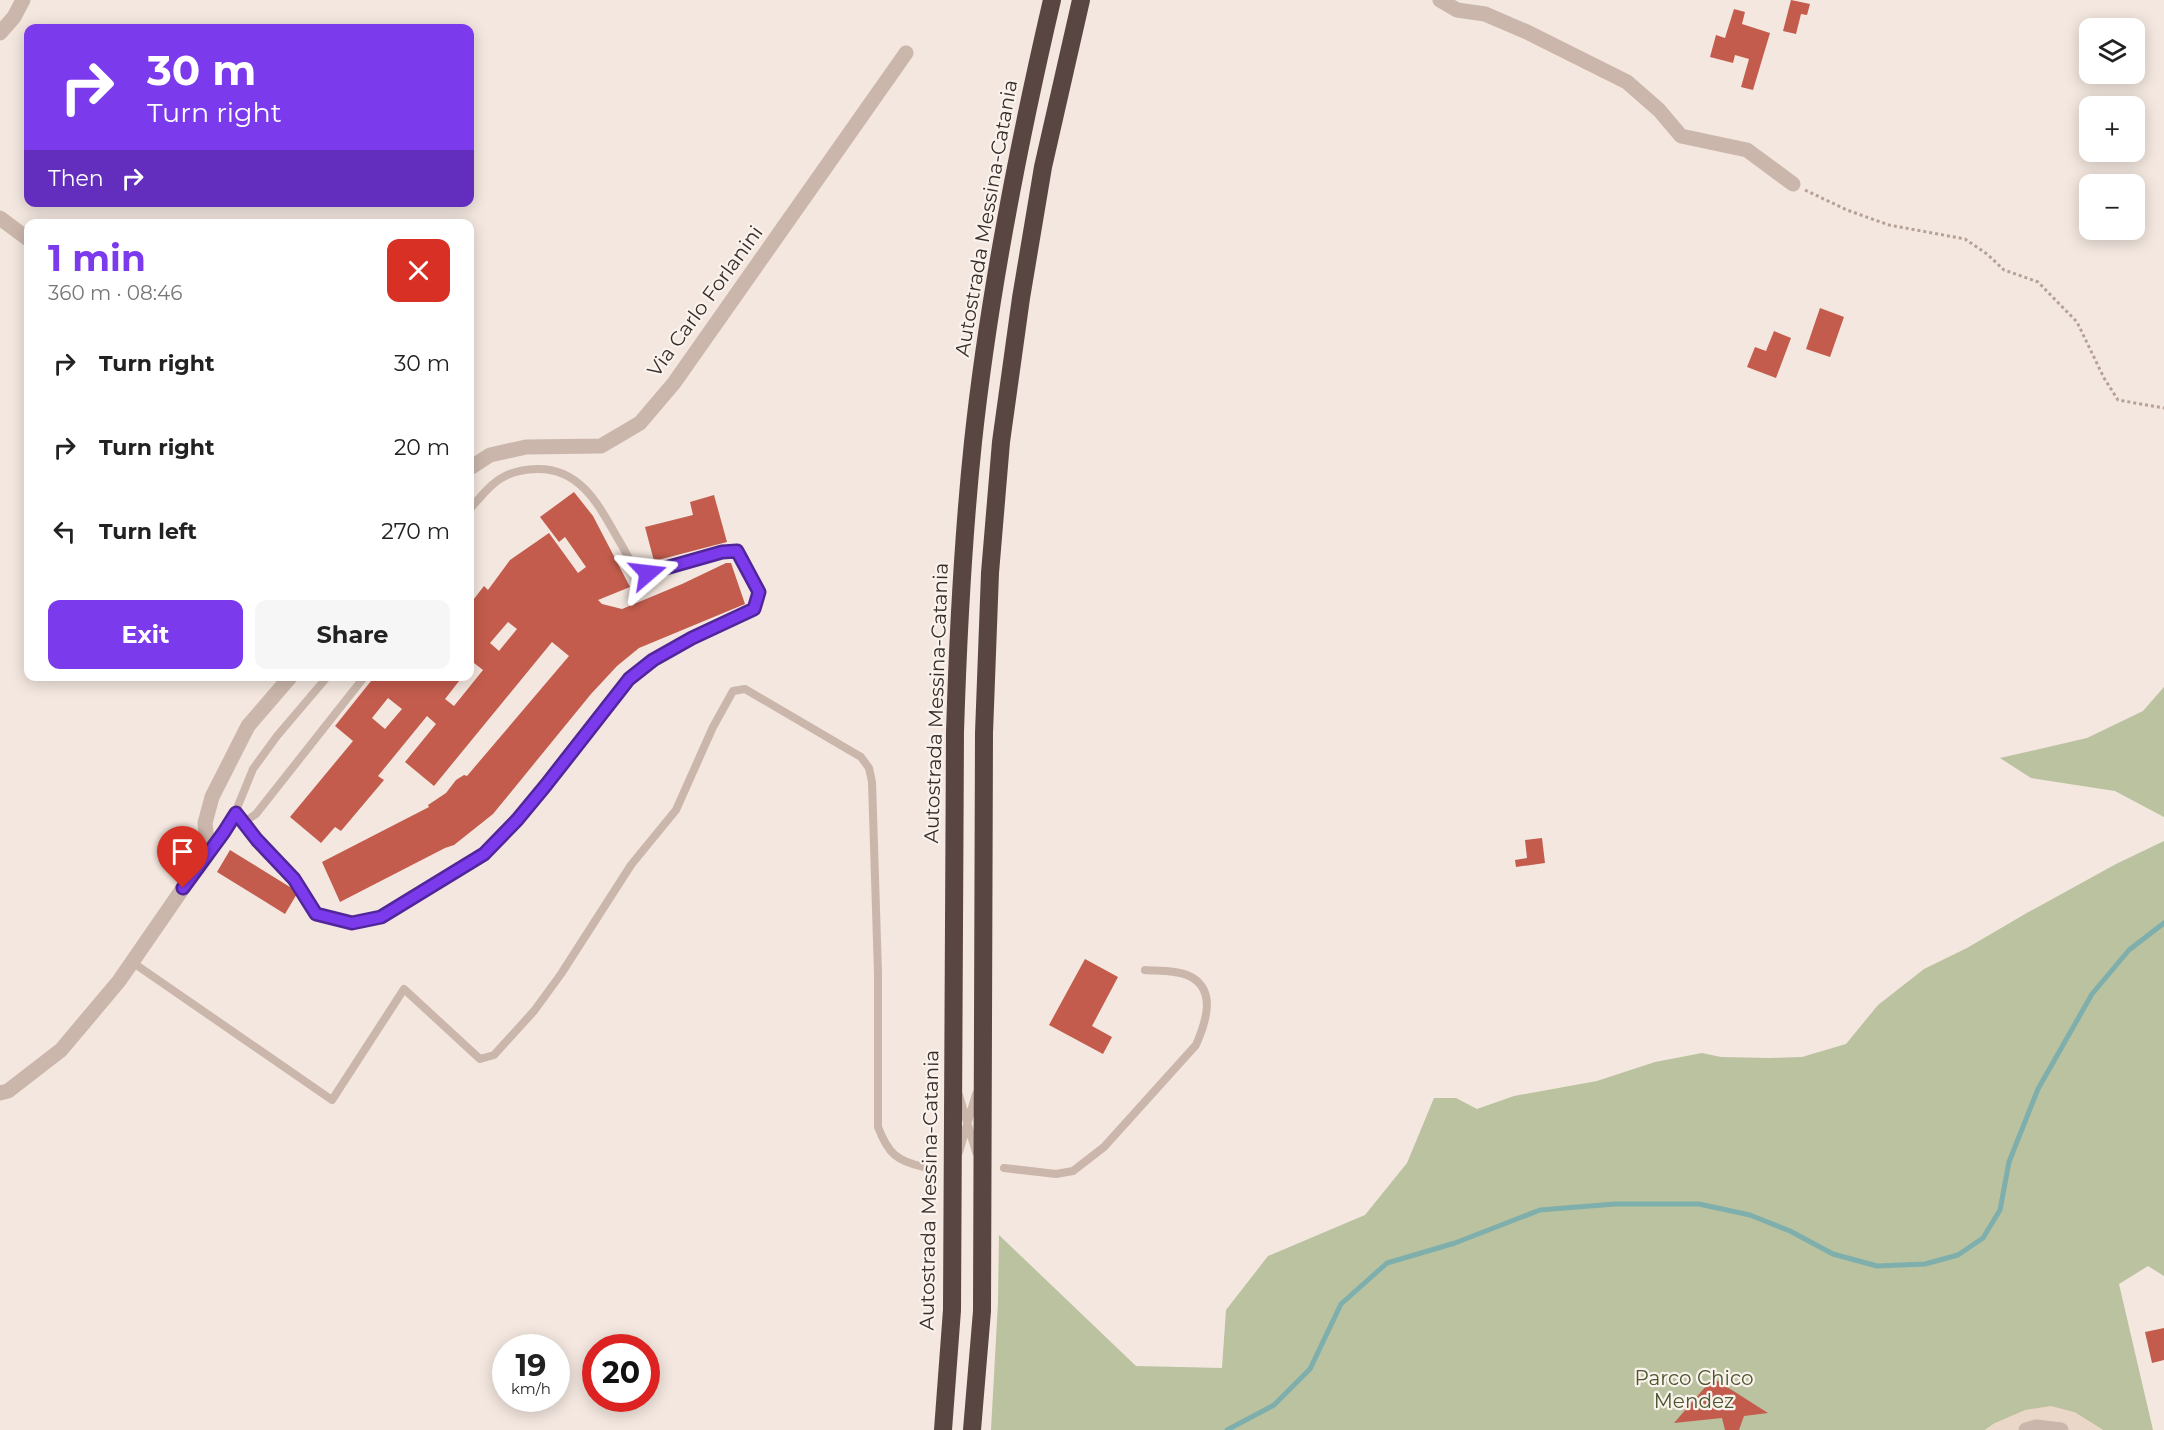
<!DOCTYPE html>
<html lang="en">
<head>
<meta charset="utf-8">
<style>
	:root { --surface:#fff; --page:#f6f6f6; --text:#222; --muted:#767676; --accent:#7c3aed }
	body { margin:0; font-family:Montserrat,sans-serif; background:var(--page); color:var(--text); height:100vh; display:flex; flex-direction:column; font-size:22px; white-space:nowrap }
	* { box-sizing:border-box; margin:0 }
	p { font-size:20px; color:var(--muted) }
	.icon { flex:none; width:33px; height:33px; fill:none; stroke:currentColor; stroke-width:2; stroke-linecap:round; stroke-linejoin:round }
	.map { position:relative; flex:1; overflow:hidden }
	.panel { position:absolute; left:24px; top:219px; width:450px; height:462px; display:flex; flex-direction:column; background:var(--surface); border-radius:12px; box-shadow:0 3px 15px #0003 }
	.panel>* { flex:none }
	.banner { position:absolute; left:24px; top:24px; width:450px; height:183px; border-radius:12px; box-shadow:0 3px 15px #0003; background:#7c3aed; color:#fff; overflow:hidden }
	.buttons { position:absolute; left:2079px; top:18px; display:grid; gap:12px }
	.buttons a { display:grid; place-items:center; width:66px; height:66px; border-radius:12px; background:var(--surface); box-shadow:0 3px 15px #0003; font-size:30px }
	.speed { position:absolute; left:492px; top:1334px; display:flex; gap:12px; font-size:30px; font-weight:700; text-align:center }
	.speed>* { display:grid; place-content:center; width:78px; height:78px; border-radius:50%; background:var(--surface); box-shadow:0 3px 15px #0003; line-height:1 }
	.speed small { font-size:15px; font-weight:400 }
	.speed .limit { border:9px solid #d22; background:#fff; color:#111 }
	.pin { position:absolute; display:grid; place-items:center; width:51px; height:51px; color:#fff; margin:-62px -26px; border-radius:50% 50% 50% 0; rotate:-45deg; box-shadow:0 0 6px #0007 }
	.pin .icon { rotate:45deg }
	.me { position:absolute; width:66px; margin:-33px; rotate:73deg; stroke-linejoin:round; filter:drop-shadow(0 0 4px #0008) }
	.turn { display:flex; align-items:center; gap:21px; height:126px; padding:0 24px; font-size:27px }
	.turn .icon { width:78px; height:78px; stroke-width:2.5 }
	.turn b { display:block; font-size:42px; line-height:51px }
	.then { display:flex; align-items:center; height:57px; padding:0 24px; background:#0003; gap:12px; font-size:22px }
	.round { display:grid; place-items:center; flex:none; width:63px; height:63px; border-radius:12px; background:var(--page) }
	.head { display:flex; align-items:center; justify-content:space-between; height:102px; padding:0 24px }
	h1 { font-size:36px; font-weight:700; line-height:45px; color:var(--accent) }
	.primary-button { display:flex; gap:12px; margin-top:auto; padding:12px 24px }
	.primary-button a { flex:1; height:69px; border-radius:12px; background:var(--accent); color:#fff; font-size:24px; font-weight:700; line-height:69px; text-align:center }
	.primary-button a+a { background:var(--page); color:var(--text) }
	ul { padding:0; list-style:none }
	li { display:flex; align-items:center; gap:18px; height:84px; padding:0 24px }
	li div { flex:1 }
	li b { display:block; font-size:22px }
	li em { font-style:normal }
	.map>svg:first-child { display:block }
</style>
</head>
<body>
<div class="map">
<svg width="2164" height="1430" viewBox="0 0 2164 1430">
	<rect width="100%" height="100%" fill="#f3e7df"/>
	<!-- green -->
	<path fill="#bac29f" d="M2164 687V817L2115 791 2031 778 2000 758 2087 738 2143 711Z
		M2164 841V1276L2148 1266 2119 1284 2153 1430H2103L2074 1412 1995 1423 1985 1430H991L998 1302 999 1235 1136 1366 1222 1368 1226 1310 1268 1256 1365 1215 1407 1163 1434 1098H1456L1477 1109 1514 1096 1597 1081 1655 1062 1702 1053 1721 1057 1769 1058 1802 1057 1846 1044 1878 1005 1924 969 1967 948 2025 914 2116 864Z"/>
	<!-- plaza -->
	<path fill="#ead7c7" d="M2051 1406 2074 1412 2103 1430H1985L1995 1423 2025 1410Z"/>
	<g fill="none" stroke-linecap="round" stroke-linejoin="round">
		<!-- stream -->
		<path stroke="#7fafac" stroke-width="5" d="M1227 1430 1274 1405 1310 1369 1341 1304 1387 1263 1455 1243 1540 1210 1615 1204H1699L1750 1215 1790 1231 1833 1254 1877 1266 1925 1264 1958 1255 1983 1238 2000 1210 2009 1162 2038 1089 2092 994 2129 950 2164 923"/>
	</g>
	<!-- building -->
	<path fill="#c35c4d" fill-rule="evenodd" d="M1791 0 1810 4 1807 15 1801 14 1796 34 1783 31Z
		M1734 9 1745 12 1742 24 1770 33 1753 90 1741 87 1749 59 1735 55 1733 63 1710 57 1716 35 1725 38Z
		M1820 308 1844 317 1830 357 1806 349Z
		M1774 331 1791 338 1776 378 1747 367 1755 347 1766 351Z
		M574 492 593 516 630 587 598 600 602 604 622 609 682 584 726 563H731L745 604 639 648 617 666 591 694 493 814 454 845 445 848 340 902 322 862 429 807 428 805 446 793 456 780 464 775 467 776 569 656 552 642 434 786 405 762 436 724 427 716 378 776 384 780 341 831 335 827 321 843 290 817 353 741 335 726 375 676H463L445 699 454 706 483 670 474 663 470 669V604L484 586 488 590 510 560 549 533 578 573 586 567 565 537 559 542 540 517ZM508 622 517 629 499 651 490 643ZM388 698 402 709 385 729 372 718Z
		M714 495 727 542 654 561 645 527 693 515 690 502Z
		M1542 838 1545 863 1516 867 1515 860 1527 858 1525 840Z
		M230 850 298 892 285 914 217 872Z
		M1085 959 1118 977 1092 1026 1112 1037 1103 1054 1049 1025Z
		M2164 1328V1360L2152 1363 2145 1332Z
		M1713 1378 1768 1413 1744 1416 1739 1430H1725L1722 1418 1674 1423Z"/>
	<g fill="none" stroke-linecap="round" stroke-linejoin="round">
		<!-- path -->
		<path stroke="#b7a095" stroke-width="3" stroke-dasharray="3 3" stroke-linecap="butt" d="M1805 190 1847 210 1889 225 1965 239 1987 254 2004 270 2038 282 2077 322 2104 378 2118 400 2164 408"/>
		<!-- service -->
		<path stroke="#cbb6ab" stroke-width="8" d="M235 813 257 840 294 879 316 914 352 923 381 917 485 854 517 820 575 750 629 679 653 660 692 638 754 609 759 592 737 551 722 552 648 573C644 570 637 568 633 564 628 559 625 550 621 544 601 510 583 468 537 469 502 470 491 484 470 509
			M243 823 256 814 365 676
			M209 850 224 832 235 813 253 769 277 736 328 676
			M132 962 332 1100 404 989 480 1059 494 1055 534 1011 561 974 631 865 676 810 713 727 733 691 745 689 861 757 869 768 872 782 878 973V1127C888 1153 896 1161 924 1167
			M959 1095 976 1152
			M959 1152 976 1094
			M1004 1168 1056 1174 1073 1171 1104 1147 1196 1045C1206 1022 1218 988 1187 975 1175 970 1158 971 1145 970"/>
		<!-- minor -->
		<path stroke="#cbb6ab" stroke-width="15" d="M1440 0 1457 10 1485 14 1527 32 1627 82 1659 110 1681 136 1747 150 1793 184
			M0 218 28 239
			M470 468 490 455 526 447 601 446 640 423 674 383 906 53
			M0 1093 8 1091 61 1050 119 981 208 852 205 823 212 797 248 726 291 676"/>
		<!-- tertiary -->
		<path stroke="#cbb6ab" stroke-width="15" d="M0 33 14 17 23 0
			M2026 1430 2036 1427 2061 1430"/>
		<!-- motorway -->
		<path stroke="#594642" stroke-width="18" d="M943 1430 952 1310 955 732C958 635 963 538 973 442 989 293 1018 146 1052 0
			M972 1430 982 1311 984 733 990 573 1001 442 1021 298 1043 167 1081 0"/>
	</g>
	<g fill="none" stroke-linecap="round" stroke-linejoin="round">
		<defs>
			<path id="route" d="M183 888 224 832 236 813 257 840 294 879 316 914 352 923 381 917 484 854 517 820 546 785 629 679 653 660 692 638 754 609 759 592 737 551 722 552 648 573"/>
		</defs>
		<!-- route casing -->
		<use href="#route" stroke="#51269a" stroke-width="15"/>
		<!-- route -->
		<use href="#route" stroke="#7c3aed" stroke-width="10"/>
	</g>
	<g text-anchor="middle" stroke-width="4.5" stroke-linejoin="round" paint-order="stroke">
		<!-- street labels -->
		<g font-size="20" fill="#392d2a" stroke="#faf2ec">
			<text transform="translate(986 218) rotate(-80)" y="7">Autostrada Messina-Catania</text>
			<text transform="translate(705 301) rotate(-54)" y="7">Via Carlo Forlanini</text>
			<text transform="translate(936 703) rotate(-88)" y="7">Autostrada Messina-Catania</text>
			<text transform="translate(929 1190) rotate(-89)" y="7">Autostrada Messina-Catania</text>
		</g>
		<!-- park labels -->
		<g font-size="20" fill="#4c572e" stroke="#faf2ec">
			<text x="1694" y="1385">Parco Chico<tspan x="1694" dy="23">Mendez</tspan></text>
		</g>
	</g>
</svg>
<div class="buttons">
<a><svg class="icon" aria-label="layers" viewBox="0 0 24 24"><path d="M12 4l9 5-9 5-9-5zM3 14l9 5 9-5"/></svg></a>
<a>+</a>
<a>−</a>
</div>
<div class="speed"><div>19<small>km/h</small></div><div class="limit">20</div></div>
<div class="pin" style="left:183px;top:888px;background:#d93025"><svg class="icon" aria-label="arrive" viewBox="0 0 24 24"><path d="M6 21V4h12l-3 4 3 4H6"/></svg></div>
<svg class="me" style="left:648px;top:573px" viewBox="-20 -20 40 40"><path d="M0-17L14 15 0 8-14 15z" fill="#7c3aed" stroke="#fff" stroke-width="4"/></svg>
<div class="banner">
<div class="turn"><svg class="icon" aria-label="right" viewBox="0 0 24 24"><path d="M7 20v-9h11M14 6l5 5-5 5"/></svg><div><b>30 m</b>Turn right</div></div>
<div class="then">Then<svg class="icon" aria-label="right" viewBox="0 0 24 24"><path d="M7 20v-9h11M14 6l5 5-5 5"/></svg></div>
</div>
<section class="panel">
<div class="head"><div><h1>1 min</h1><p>360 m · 08:46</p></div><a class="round" style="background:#d93025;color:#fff"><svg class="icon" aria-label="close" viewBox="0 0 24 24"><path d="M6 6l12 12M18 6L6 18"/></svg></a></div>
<ul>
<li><svg class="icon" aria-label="right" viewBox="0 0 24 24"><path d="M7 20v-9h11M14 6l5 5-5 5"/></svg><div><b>Turn right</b></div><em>30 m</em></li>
<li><svg class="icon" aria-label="right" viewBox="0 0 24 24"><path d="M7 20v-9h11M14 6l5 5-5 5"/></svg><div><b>Turn right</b></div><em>20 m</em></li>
<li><svg class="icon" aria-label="left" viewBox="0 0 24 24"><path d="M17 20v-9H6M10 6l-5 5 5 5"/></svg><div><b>Turn left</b></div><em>270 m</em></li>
</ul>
<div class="primary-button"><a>Exit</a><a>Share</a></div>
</section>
</div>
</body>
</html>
